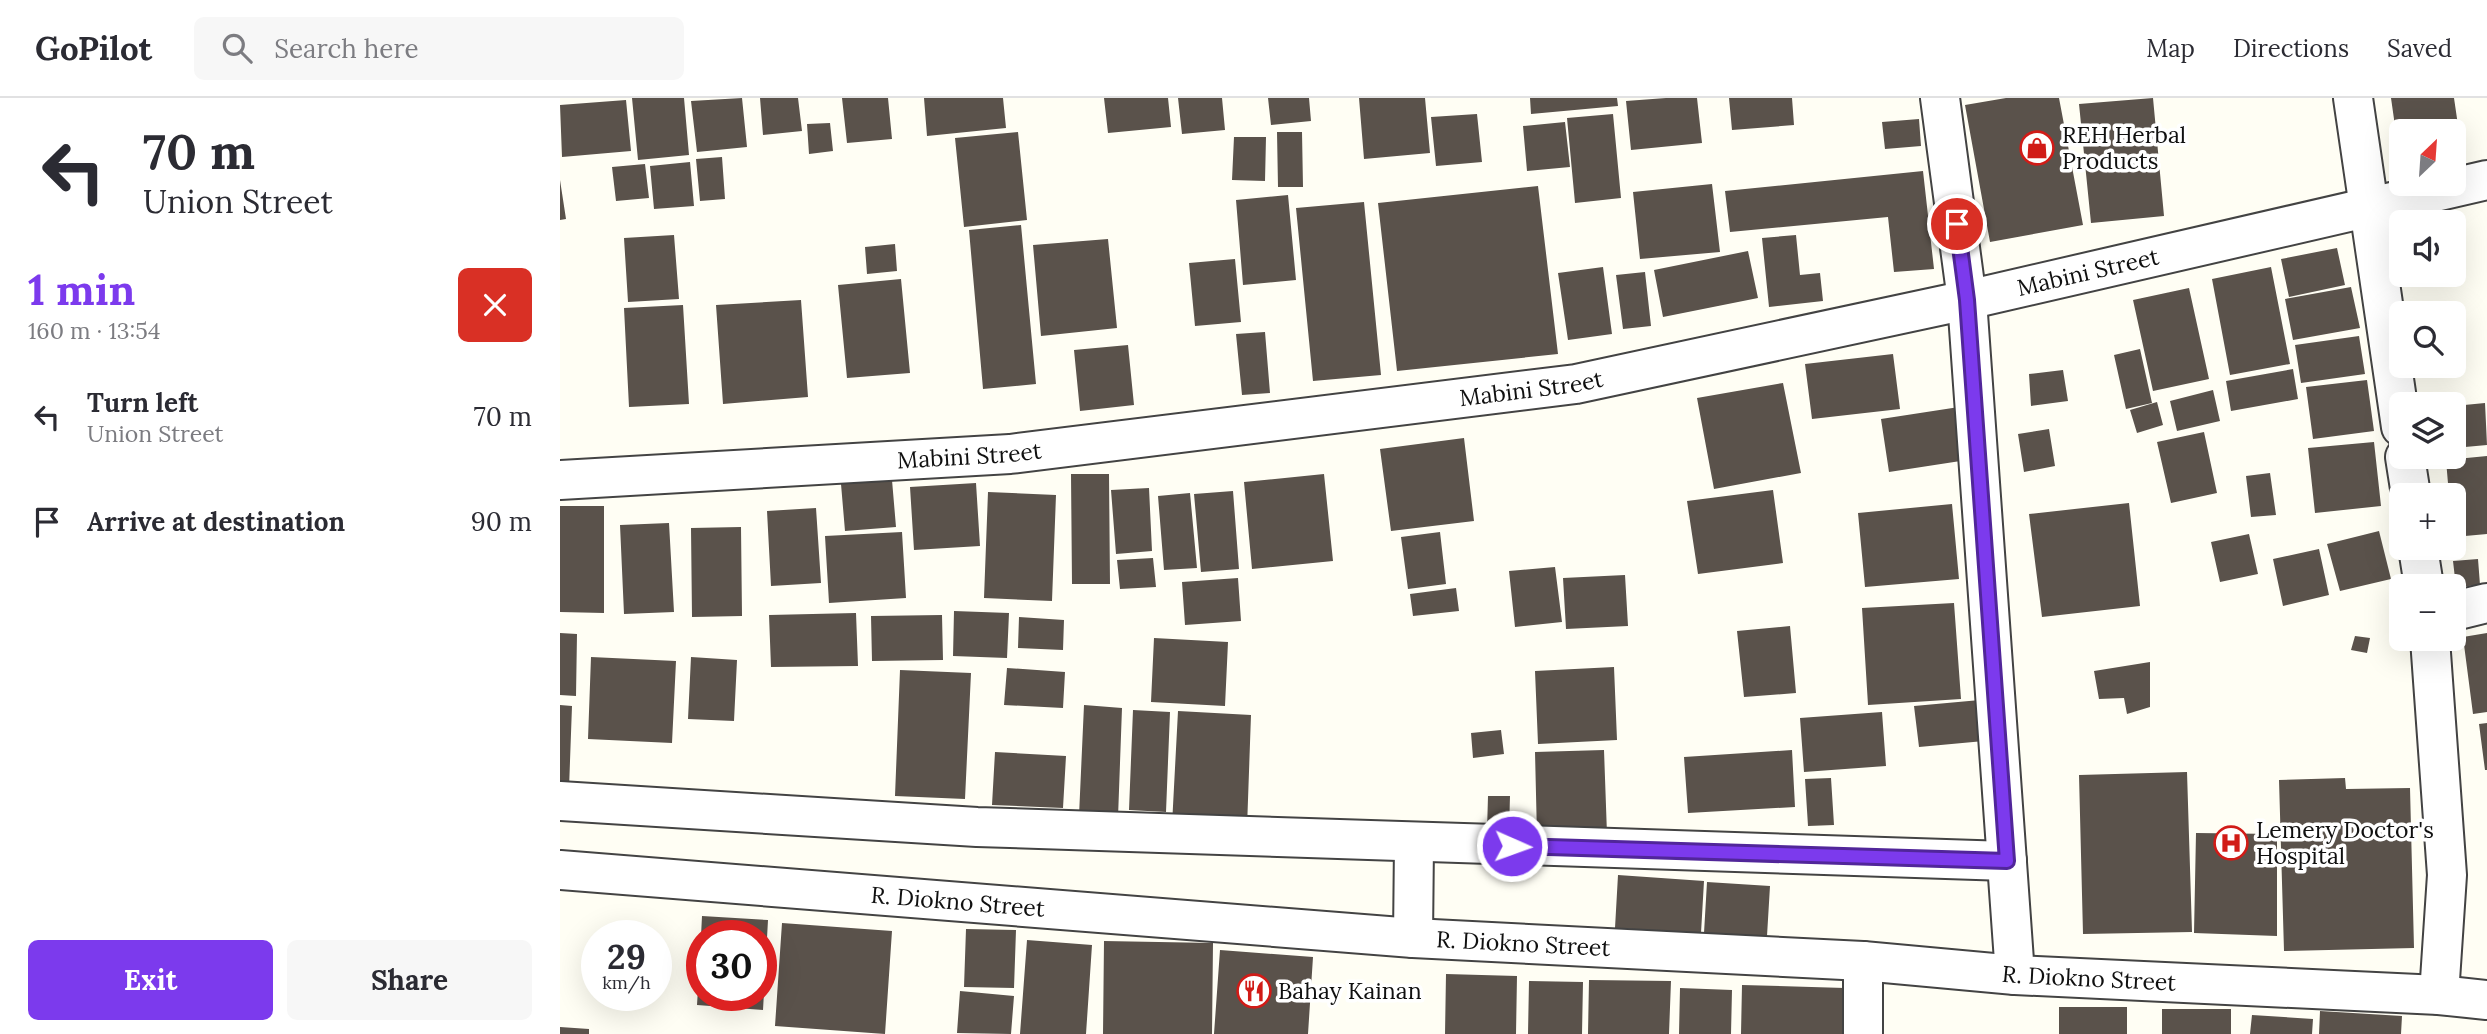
<!DOCTYPE html>
<html lang="en">
<head>
<meta charset="utf-8">
<style>
	:root { --surface:#fff; --page:#f7f7f7; --text:#2b2b33; --muted:#7c7c81; --line:#e1e1e2; --accent:#7c3aed }
	body { margin:0; font-family:Lora,serif; background:var(--page); color:var(--text); height:100vh; display:flex; flex-direction:column; font-size:26px; white-space:nowrap }
	* { box-sizing:border-box; margin:0 }
	p { font-size:23px; color:var(--muted) }
	.icon { flex:none; width:38px; height:38px; fill:none; stroke:currentColor; stroke-width:2; stroke-linecap:round; stroke-linejoin:round }
	.map { position:relative; flex:1; overflow:hidden }
	.panel { display:flex; flex-direction:column; background:var(--surface); width:560px }
	.panel>* { flex:none }
	.banner { background:#fff; color:var(--text); overflow:hidden }
	.needle { width:46px; rotate:25deg }
	.fabs { position:absolute; left:1829px; top:21px; display:grid; gap:14px }
	.fabs a { display:grid; place-items:center; width:77px; height:77px; border-radius:10px; background:var(--surface); box-shadow:0 7px 28px #0002; font-size:35px }
	.speed { position:absolute; left:21px; top:822px; display:flex; gap:14px; font-size:35px; font-weight:700; text-align:center }
	.speed>* { display:grid; place-content:center; width:91px; height:91px; border-radius:50%; background:var(--surface); box-shadow:0 7px 28px #0002; line-height:1 }
	.speed small { font-size:18px; font-weight:400 }
	.speed .limit { border:10px solid #d22; background:#fff; color:#111 }
	.pin { position:absolute; display:grid; place-items:center; width:60px; height:60px; color:#fff; margin:-30px; border:4px solid #fff; border-radius:50%; box-shadow:0 2px 7px #0007 }
	.me { position:absolute; width:77px; margin:-38px; rotate:92deg; stroke-linejoin:round; filter:drop-shadow(0 0 5px #0008) }
	.turn { display:flex; align-items:center; gap:24px; height:147px; padding:0 28px; font-size:32px }
	.turn .icon { width:91px; height:91px; stroke-width:2.5 }
	.turn b { display:block; font-size:49px; line-height:60px }
	.round { display:grid; place-items:center; flex:none; width:74px; height:74px; border-radius:10px; background:var(--page) }
	.summary { display:flex; align-items:center; justify-content:space-between; height:119px; padding:0 28px }
	h1 { font-size:42px; font-weight:800; line-height:52px; color:var(--accent) }
	.primary-button { display:flex; gap:14px; margin-top:auto; padding:14px 28px }
	.primary-button a { flex:1; height:80px; border-radius:10px; background:var(--accent); color:#fff; font-size:28px; font-weight:800; line-height:80px; text-align:center }
	.primary-button a+a { background:var(--page); color:var(--text) }
	ul { padding:0; list-style:none }
	li { display:flex; align-items:center; gap:21px; height:105px; padding:0 28px }
	li div { flex:1 }
	li b { display:block; font-size:26px }
	li em { font-style:normal }
	header { display:flex; align-items:center; gap:42px; box-sizing:border-box; height:98px; padding:0 35px; background:var(--surface); border-bottom:2px solid var(--line) }
	header strong { font-size:33px }
	nav { display:flex; gap:38px; margin-inline-start:auto; font-size:24px }
	.search { width:490px; height:63px; background:var(--page); display:flex; align-items:center; gap:18px; box-sizing:border-box; padding:0 24px; border-radius:10px; color:var(--muted); font-size:26px }
	main { display:flex; flex:1; min-height:0 }
	.map>svg:first-child { display:block }
</style>
</head>
<body>
<header>
<strong>GoPilot</strong>
<div class="search"><svg class="icon" aria-label="search" viewBox="0 0 24 24"><circle cx="10" cy="10" r="6"/><path d="M15 15l6 6"/></svg>Search here</div>
<nav><a>Map</a><a>Directions</a><a>Saved</a></nav>
</header>
<main>
<section class="panel">
<div class="banner">
<div class="turn"><svg class="icon" aria-label="left" viewBox="0 0 24 24"><path d="M17 20v-9H6M10 6l-5 5 5 5"/></svg><div><b>70 m</b>Union Street</div></div>
</div>
<div class="summary"><div><h1>1 min</h1><p>160 m · 13:54</p></div><a class="round" style="background:#d93025;color:#fff"><svg class="icon" aria-label="close" viewBox="0 0 24 24"><path d="M6 6l12 12M18 6L6 18"/></svg></a></div>
<ul>
<li><svg class="icon" aria-label="left" viewBox="0 0 24 24"><path d="M17 20v-9H6M10 6l-5 5 5 5"/></svg><div><b>Turn left</b><p>Union Street</p></div><em>70 m</em></li>
<li><svg class="icon" aria-label="arrive" viewBox="0 0 24 24"><path d="M6 21V4h12l-3 4 3 4H6"/></svg><div><b>Arrive at destination</b></div><em>90 m</em></li>
</ul>
<div class="primary-button"><a>Exit</a><a>Share</a></div>
</section>
<div class="map">
<svg width="1927" height="936" viewBox="0 0 1927 936">
	<rect width="100%" height="100%" fill="#fffef4"/>
	<!-- building -->
	<path fill="#5a524b" d="M72 0H124L129 57 78 62Z
		M182 0 187 49 137 54 131 3Z
		M200 0H238L242 33 203 37Z
		M282 0H328L332 41 287 45Z
		M364 0H443L446 30 367 38Z
		M544 0H608L611 29 548 35Z
		M618 0H662L665 32 622 36Z
		M708 0H749L751 23 711 27Z
		M799 0H865L870 55 804 61Z
		M970 0H1057L1058 8 971 16Z
		M1106 0H1137L1142 45 1071 52 1066 3Z
		M1169 0H1232L1234 27 1172 32Z
		M1446 0H1499L1523 127 1430 144 1405 7Z
		M1593 0 1604 118 1531 125 1519 6Z
		M1831 0H1894L1900 41H1894V33H1841V49H1838Z
		M66 2 71 53 2 59 0 7Z
		M917 16 922 64 876 68 871 19Z
		M1053 16 1061 100 1015 105 1007 20Z
		M1359 21 1361 48 1325 51 1322 24Z
		M1005 24 1010 69 967 73 963 28Z
		M270 25 273 53 249 56 247 26Z
		M458 34 467 122 404 129 395 40Z
		M717 34H742L743 89H718Z
		M674 39H706L705 83 672 82Z
		M162 59 165 101 140 103 136 61Z
		M130 64 134 108 94 111 90 68Z
		M85 66 89 100 56 103 52 69Z
		M1363 73 1374 171 1334 174 1328 119 1170 134 1165 93Z
		M0 82 6 121 0 122Z
		M1152 86 1160 154 1080 161 1073 94Z
		M978 88 998 256 837 273 818 105Z
		M728 97 736 182 683 187 676 102Z
		M804 104 821 277 753 283 736 110Z
		M461 127 476 286 423 291 409 132Z
		M114 137 119 201 68 204 64 140Z
		M1236 137 1240 177 1260 175 1263 203 1209 209 1202 140Z
		M548 141 557 230 481 238 473 147Z
		M335 146 337 173 307 176 305 149Z
		M1777 150 1785 187 1729 199 1721 161Z
		M1188 153 1198 200 1103 219 1094 172Z
		M675 161 681 224 635 228 629 165Z
		M1043 169 1052 236 1008 242 998 175Z
		M1711 169 1730 266 1670 277 1652 181Z
		M1085 174 1091 228 1063 231 1056 177Z
		M341 181 350 275 287 280 278 187Z
		M1791 189 1800 230 1733 242 1725 201Z
		M1629 190 1649 281 1593 293 1573 202Z
		M241 202 248 299 163 306 156 207Z
		M123 207 129 306 69 309 64 210Z
		M705 234 710 295 682 297 676 236Z
		M1799 238 1805 276 1741 285 1735 247Z
		M568 247 574 307 520 313 514 252Z
		M1580 251 1592 305 1566 311 1554 257Z
		M1333 256 1340 311 1252 321 1245 266Z
		M1733 271 1738 301 1671 313 1666 283Z
		M1503 272 1508 303 1471 308 1469 276Z
		M1807 282 1814 333 1753 341 1746 289Z
		M1223 285 1241 375 1154 391 1137 300Z
		M1653 292 1660 323 1617 333 1610 303Z
		M1597 304 1603 327 1577 335 1570 312Z
		M1925 305 1927 347 1894 350V308Z
		M1399 309 1407 362 1329 374 1321 321Z
		M1489 331 1495 368 1464 374 1458 336Z
		M1644 334 1657 395 1611 405 1597 344Z
		M904 340 914 423 831 433 820 351Z
		M1814 344 1821 408 1755 415 1748 350Z
		M1927 358V436L1894 439V397H1889L1886 362Z
		M1710 375 1716 417 1691 419 1686 378Z
		M511 376H549L550 486H512Z
		M764 376 773 463 692 471 684 384Z
		M332 382 336 429 285 433 281 386Z
		M416 385 420 448 354 452 350 389Z
		M589 390 592 453 556 456 551 392Z
		M1213 392 1223 465 1138 476 1127 403Z
		M673 393 679 471 641 474 634 396Z
		M428 394 496 397 492 503 424 500Z
		M630 395 637 470 604 472 598 398Z
		M1569 405 1580 508 1482 519 1469 416Z
		M1392 406 1399 481 1305 489 1298 415Z
		M0 408H44V515L0 514Z
		M256 410 261 485 211 488 207 413Z
		M109 425 114 514 64 516 60 427Z
		M181 429 182 518 132 519 131 430Z
		M1819 433 1831 481 1780 493 1767 446Z
		M342 434 346 500 269 505 265 438Z
		M880 434 886 486 848 491 841 439Z
		M1689 436 1698 476 1660 484 1651 444Z
		M1759 451 1769 497 1723 508 1713 461Z
		M593 460 596 489 560 491 557 462Z
		M1918 461 1920 487 1896 489 1893 463Z
		M995 469 1002 524 955 529 949 473Z
		M1065 477 1068 528 1006 531 1003 480Z
		M678 480 681 523 625 527 622 484Z
		M896 490 899 513 853 518 850 496Z
		M1394 505 1401 601 1308 607 1302 510Z
		M394 513 449 515 447 560 393 558Z
		M296 515 298 568 211 569 209 517Z
		M382 517 383 562 312 563 311 518Z
		M459 519 504 522 503 552 458 550Z
		M1230 528 1236 595 1184 599 1177 533Z
		M0 535 17 536 16 598 0 597Z
		M1927 535V614L1913 616 1903 539Z
		M1795 538 1810 540 1807 555 1791 552Z
		M594 540 668 544 665 608 591 604Z
		M31 559 116 563 112 645 28 641Z
		M131 559 177 562 174 623 128 621Z
		M1590 564V609L1567 616 1564 600 1539 601 1534 573Z
		M1054 569 1057 642 978 646 975 573Z
		M447 570 505 574 503 610 444 607Z
		M340 572 411 575 405 701 335 698Z
		M1420 602 1424 643 1359 649 1354 608Z
		M0 607 12 608 9 691H0Z
		M524 607 562 610 558 720 519 718Z
		M573 612 610 614 606 714 569 712Z
		M618 613 691 617 687 730 612 727Z
		M1322 614 1326 668 1244 674 1240 620Z
		M1927 625V672H1925L1919 626Z
		M941 632 944 656 913 660 911 635Z
		M1044 652 1047 736 977 738 975 654Z
		M1232 652 1235 709 1128 715 1124 659Z
		M435 654 506 658 503 710 432 707Z
		M1627 674 1632 834 1523 836 1519 677Z
		M1271 680 1274 727 1248 728 1245 681Z
		M1785 680 1786 691 1850 690 1854 850 1724 853 1719 682Z
		M928 698H950L949 733H927Z
		M1636 735 1717 736V838L1634 835Z
		M1058 777 1144 783 1141 835 1055 830Z
		M1147 784 1210 788 1207 838 1144 835Z
		M142 818 208 822 203 912 137 907 140 858 142 898H201V838H141Z
		M222 825 332 833 325 936 215 928Z
		M406 831 456 832 454 890 404 889Z
		M467 842 532 847 526 936H460Z
		M544 843 653 845 652 936H543Z
		M660 852 753 859 748 936H654Z
		M886 876 957 878 956 936H885Z
		M1029 882 1111 883 1109 936H1028Z
		M969 883 1023 884 1022 936H968Z
		M1182 887 1285 890 1284 936H1181Z
		M1120 890 1172 892 1171 936H1119Z
		M400 893 454 898 451 936 397 935Z
		M1499 909H1567V936H1499Z
		M1602 911H1671V936H1602Z
		M1760 913 1842 918 1841 936H1759Z
		M1692 917 1753 921 1752 936H1690Z
		M0 929 29 931V936H0Z"/>
	<g fill="none" stroke-linecap="round" stroke-linejoin="round">
		<defs>
			<g id="minor">
				<path d="M1380 0 1407 202 1455 877"/>
				<path d="M1793 0 1841 329"/>
				<path d="M1845 359 1851 397"/>
				<path id="s1" d="M0 382 450 356 1016 286 1407 202 1927 82"/>
				<path d="M1858 450 1864 488"/>
				<path d="M1894 513 1927 505"/>
				<path d="M1870 541 1887 777 1879 897"/>
				<path d="M0 703 417 729 1447 763"/>
				<path id="s2" d="M0 772 853 840 1303 863 1455 877 1879 897 1927 902"/>
				<path d="M853 840 854 745"/>
				<path d="M1303 936V863"/>
			</g>
		</defs>
		<!-- minor casing -->
		<use href="#minor" stroke="#434343" stroke-width="42"/>
		<!-- minor -->
		<use href="#minor" stroke="#fff" stroke-width="38"/>
	</g>
	<g fill="none" stroke-linecap="round" stroke-linejoin="round">
		<defs>
			<path id="route" d="M952 748 1447 763 1407 202 1397 126"/>
		</defs>
		<!-- route casing -->
		<use href="#route" stroke="#51269a" stroke-width="18"/>
		<!-- route -->
		<use href="#route" stroke="#7c3aed" stroke-width="12"/>
	</g>
	<!-- icons -->
	<defs>
		<symbol id="shop-ring" viewBox="-11 -11 22 22"><circle r="9.5" fill="#fff" stroke="#d11b17" stroke-width="1.5"/><path d="M-5-2.5h2.3a2.7 3.5 0 0 1 5.4 0H5L5.5 6h-11ZM-1.5-2.5h3a1.5 2.3 0 0 0-3 0Z" fill="#d11b17"/></symbol>
		<symbol id="hospital-ring" viewBox="-11 -11 22 22"><circle r="9.5" fill="#fff" stroke="#d11b17" stroke-width="1.5"/><path d="M-5-5h3v3.5h4V-5h3V5h-3V1.5h-4V5h-3Z" fill="#d11b17"/></symbol>
		<symbol id="restaurant-ring" viewBox="-11 -11 22 22"><circle r="9.5" fill="#fff" stroke="#d11b17" stroke-width="1.5"/><path d="M-5-6h1v4h1v-4h1v4h1v-4h1v5L-1.5 .5V6h-2V.5L-5-1ZM5-6V6H3V1.5H1.5Q1.5-4 5-6Z" fill="#d11b17"/></symbol>
	</defs>
	<g fill-rule="evenodd">
		<use href="#shop-ring" x="1458" y="31" width="38" height="38"/>
		<use href="#hospital-ring" x="1652" y="726" width="38" height="38"/>
		<use href="#restaurant-ring" x="675" y="874" width="38" height="38"/>
	</g>
	<g text-anchor="middle" stroke-width="7" stroke-linejoin="round" paint-order="stroke">
		<!-- poi labels -->
		<g font-size="23" fill="#101010" stroke="#fff" text-anchor="start">
			<text x="1502" y="45">REH Herbal<tspan x="1502" dy="26">Products</tspan></text>
			<text x="1696" y="740">Lemery Doctor's<tspan x="1696" dy="26">Hospital</tspan></text>
			<text x="718" y="901">Bahay Kainan</text>
		</g>
		<!-- street labels -->
		<g font-size="23" fill="#101010" stroke="#fff">
			<text dy="8" stroke="none"><textPath href="#s1" startOffset="1545">Mabini Street</textPath></text>
			<text dy="8" stroke="none"><textPath href="#s1" startOffset="976">Mabini Street</textPath></text>
			<text dy="8" stroke="none"><textPath href="#s1" startOffset="410">Mabini Street</textPath></text>
			<text dy="8" stroke="none"><textPath href="#s2" startOffset="399">R. Diokno Street</textPath></text>
			<text dy="8" stroke="none"><textPath href="#s2" startOffset="966">R. Diokno Street</textPath></text>
			<text dy="8" stroke="none"><textPath href="#s2" startOffset="1533">R. Diokno Street</textPath></text>
		</g>
	</g>
</svg>
<div class="fabs">
<a><svg class="needle" viewBox="-14 -14 28 28"><path d="M0-13l5 13h-10z" fill="#e53935"/><path d="M0 13l5-13h-10z" fill="#7c7c81"/></svg></a>
<a><svg class="icon" aria-label="sound" viewBox="0 0 24 24"><path d="M4 9h4l5-4v14l-5-4H4zM17 9q2 3 0 6"/></svg></a>
<a><svg class="icon" aria-label="search" viewBox="0 0 24 24"><circle cx="10" cy="10" r="6"/><path d="M15 15l6 6"/></svg></a>
<a><svg class="icon" aria-label="layers" viewBox="0 0 24 24"><path d="M12 4l9 5-9 5-9-5zM3 14l9 5 9-5"/></svg></a>
<a>+</a>
<a>−</a>
</div>
<div class="speed"><div>29<small>km/h</small></div><div class="limit">30</div></div>
<div class="pin" style="left:1397px;top:126px;background:#d93025"><svg class="icon" aria-label="arrive" viewBox="0 0 24 24"><path d="M6 21V4h12l-3 4 3 4H6"/></svg></div>
<svg class="me" style="left:952px;top:748px" viewBox="-20 -20 40 40"><circle r="17" fill="#7c3aed" stroke="#fff" stroke-width="3"/><path d="M0-11L8 9 0 5-8 9z" fill="#fff"/></svg>
</div>
</main>
</body>
</html>
